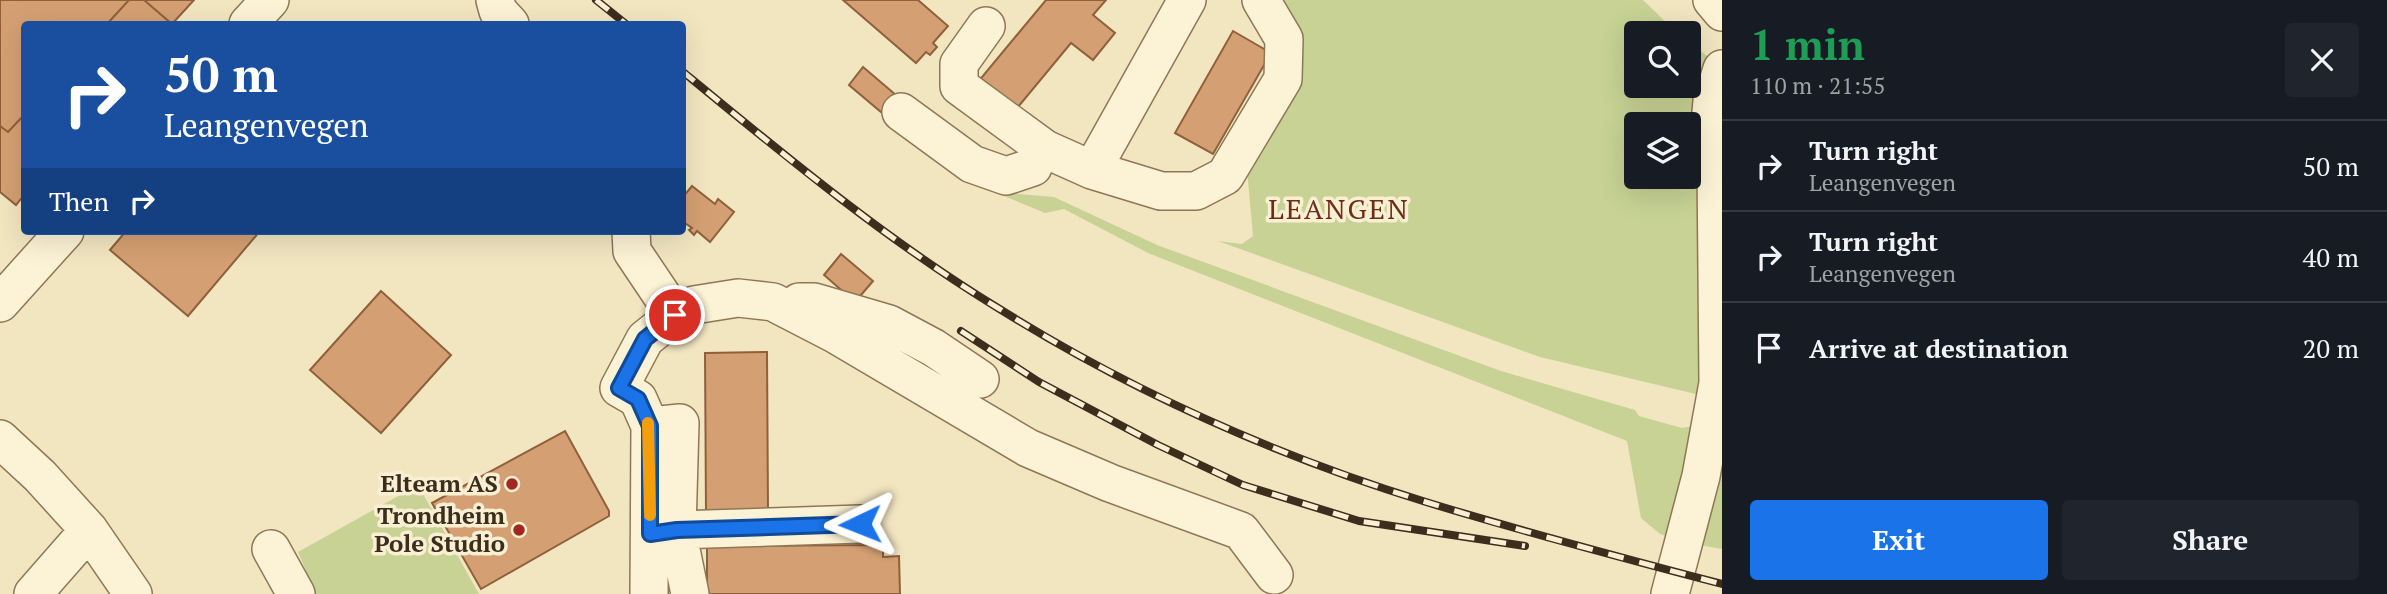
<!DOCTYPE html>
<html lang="en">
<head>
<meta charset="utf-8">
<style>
	:root { --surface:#171b24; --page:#20242c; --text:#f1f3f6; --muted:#9ea1a6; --line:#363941; --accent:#1a73e8 }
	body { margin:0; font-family:"PT Serif",serif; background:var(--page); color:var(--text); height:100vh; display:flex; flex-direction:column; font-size:26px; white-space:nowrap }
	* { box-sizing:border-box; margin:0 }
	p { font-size:23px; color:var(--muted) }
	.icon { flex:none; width:38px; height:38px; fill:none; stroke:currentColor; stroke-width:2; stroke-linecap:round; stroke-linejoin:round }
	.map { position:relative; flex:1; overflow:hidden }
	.panel { display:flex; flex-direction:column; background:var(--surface); width:665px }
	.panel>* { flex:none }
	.hud { position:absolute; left:21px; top:21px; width:665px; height:214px; border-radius:7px; box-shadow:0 7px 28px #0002; background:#1a4fa0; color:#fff; overflow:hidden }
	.controls { position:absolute; left:1624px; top:21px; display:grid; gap:14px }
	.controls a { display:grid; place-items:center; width:77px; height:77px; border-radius:7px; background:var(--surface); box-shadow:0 7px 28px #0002; font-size:35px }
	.pin { position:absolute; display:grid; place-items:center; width:60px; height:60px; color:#fff; margin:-30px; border:4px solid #fff; border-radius:50%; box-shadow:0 2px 7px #0007 }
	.me { position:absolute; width:77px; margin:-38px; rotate:268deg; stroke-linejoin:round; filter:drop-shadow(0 0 5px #0008) }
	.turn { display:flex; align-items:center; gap:24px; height:147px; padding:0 28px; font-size:32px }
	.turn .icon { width:91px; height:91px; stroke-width:2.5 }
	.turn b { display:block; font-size:49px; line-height:60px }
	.then { display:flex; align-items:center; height:66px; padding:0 28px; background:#0003; gap:14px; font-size:26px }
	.round { display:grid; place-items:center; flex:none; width:74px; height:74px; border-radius:7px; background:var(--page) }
	.head { display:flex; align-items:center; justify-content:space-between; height:119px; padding:0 28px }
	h1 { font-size:42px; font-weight:700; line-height:52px; color:#1e9e55 }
	.action { display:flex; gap:14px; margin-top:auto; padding:14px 28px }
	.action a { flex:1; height:80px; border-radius:7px; background:var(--accent); color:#fff; font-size:28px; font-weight:700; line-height:80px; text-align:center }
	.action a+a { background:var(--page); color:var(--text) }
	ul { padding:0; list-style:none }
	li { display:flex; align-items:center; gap:21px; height:91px; padding:0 28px; border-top:2px solid var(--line) }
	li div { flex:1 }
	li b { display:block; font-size:26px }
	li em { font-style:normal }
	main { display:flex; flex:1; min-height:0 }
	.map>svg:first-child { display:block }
</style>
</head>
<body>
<main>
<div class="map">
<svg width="1722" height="594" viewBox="0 0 1722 594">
	<rect width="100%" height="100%" fill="#f2e6c1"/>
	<!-- green -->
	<path fill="#c7d294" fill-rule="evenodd" d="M1281 0H1643L1677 33H1636V86H1689V42L1707 56 1694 125 1703 337 1700 395 1540 357 1218 241 1242 244 1253 236 1247 169ZM1636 124H1689V177H1636Z
		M971 171 1019 194 1054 197 1157 245 1501 371 1635 410 1639 416 1682 428 1694 426 1675 539 1660 534 1641 518 1627 441 1148 253 1064 209 1045 213 966 180Z
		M1722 447V549L1699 545Z
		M418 485 479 594H316L298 552Z"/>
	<!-- building -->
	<path fill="#d4a073" stroke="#8f603a" stroke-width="2" d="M0 0H129L107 24H24V115L8 132 0 126Z
		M129 0H144L172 24H107Z
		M144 0H194L172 24Z
		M843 0H918L948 26 933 43 937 47 930 55 926 52 916 63Z
		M1046 0H1106L1093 15 1115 33 1093 60 1071 43 1013 113 977 83Z
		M1233 31 1271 53 1213 154 1175 133Z
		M863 67 896 95 881 112 849 85Z
		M24 115V195L16 205 0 192V126L8 132Z
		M692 186 715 204 718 199 734 212 710 242 697 231 694 235 689 230 692 228 682 221V198Z
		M126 231H260L188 316 110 250Z
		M841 254 873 281 855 302 824 275Z
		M381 291 451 355 381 433 310 370Z
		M767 352 768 511 706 512 705 353Z
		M565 431 609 511V516L481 589 432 503Z
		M883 545V557L899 556 900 594H707V546Z"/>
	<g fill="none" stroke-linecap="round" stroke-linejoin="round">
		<defs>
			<path id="minor" d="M495 0 498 11 510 24
				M1712 0 1722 12
				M248 24 270 0
				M986 26 959 64V86L1045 149 1092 170 1161 191H1196L1225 176 1283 79 1284 39 1261 0
				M901 112 972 164 1006 176 1033 167
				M1092 170 1187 0
				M631 231 632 251 675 315
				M799 302H814L889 324 934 348 980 379
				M0 303 65 231
				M650 426 680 423 677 530 690 594
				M0 439 40 476 89 530 133 594
				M650 534 677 530 860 524
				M271 549 296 594
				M33 594 89 530
				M649 594 650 426 638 399 619 388 645 339 675 315 694 305 738 298 773 302 835 334 1028 448 1110 483 1241 531 1274 575
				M1670 594 1701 476 1718 383 1716 163 1710 124 1712 101 1722 69"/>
		</defs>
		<!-- minor casing -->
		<use href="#minor" stroke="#8e7757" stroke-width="40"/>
		<!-- minor -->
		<use href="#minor" stroke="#fcf2d5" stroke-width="37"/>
		<defs>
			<path id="rail" d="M596 0 626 24
				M682 71C784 155 885 239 998 308 1131 391 1277 456 1426 502 1524 532 1623 558 1722 584
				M961 331 1039 382 1158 445 1243 485 1359 521 1525 546"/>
		</defs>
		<!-- rail casing -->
		<use href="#rail" stroke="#3c2d1c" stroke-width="8"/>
		<!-- rail -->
		<use href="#rail" stroke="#f9efd2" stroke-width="5" stroke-dasharray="16" stroke-linecap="butt"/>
	</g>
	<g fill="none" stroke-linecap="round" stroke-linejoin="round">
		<defs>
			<path id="route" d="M675 315 645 339 619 388 638 399 650 426V534L677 530 860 524"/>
		</defs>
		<!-- route casing -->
		<use href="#route" stroke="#114b97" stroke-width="18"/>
		<!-- route -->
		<use href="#route" stroke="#1a73e8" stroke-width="12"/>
		<!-- slow -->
		<path stroke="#f59e0b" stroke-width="12" d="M648 423 650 515"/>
	</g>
	<!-- markers -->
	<g fill="#a32620" stroke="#f9efd2" stroke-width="2.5">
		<circle cx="512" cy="484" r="7"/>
		<circle cx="519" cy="530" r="7"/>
	</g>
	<g text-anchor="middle" stroke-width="7" stroke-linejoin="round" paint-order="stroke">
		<!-- poi labels -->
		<g font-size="24" font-weight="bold" fill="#3c2d1c" stroke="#f9efd2" text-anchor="end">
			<text x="498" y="492">Elteam AS</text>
			<text x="505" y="524">Trondheim<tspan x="505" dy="28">Pole Studio</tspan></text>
		</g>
		<!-- quarter labels -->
		<g font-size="28" letter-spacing="2" fill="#6d2e17" stroke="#f9efd2">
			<text x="1339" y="219">LEANGEN</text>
		</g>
	</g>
</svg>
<div class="controls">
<a><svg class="icon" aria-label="search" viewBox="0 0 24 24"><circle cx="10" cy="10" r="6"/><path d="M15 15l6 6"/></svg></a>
<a><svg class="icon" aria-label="layers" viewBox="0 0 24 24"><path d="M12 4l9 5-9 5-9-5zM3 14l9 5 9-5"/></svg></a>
</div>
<div class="pin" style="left:675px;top:315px;background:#d93025"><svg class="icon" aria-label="arrive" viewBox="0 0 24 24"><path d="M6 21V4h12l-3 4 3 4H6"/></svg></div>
<svg class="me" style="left:860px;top:524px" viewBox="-20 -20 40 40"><path d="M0-17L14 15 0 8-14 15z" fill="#1a73e8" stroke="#fff" stroke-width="4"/></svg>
<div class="hud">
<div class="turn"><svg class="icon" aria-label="right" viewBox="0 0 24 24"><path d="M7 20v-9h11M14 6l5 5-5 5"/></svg><div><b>50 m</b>Leangenvegen</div></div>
<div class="then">Then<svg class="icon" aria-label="right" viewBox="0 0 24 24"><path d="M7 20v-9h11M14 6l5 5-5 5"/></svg></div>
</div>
</div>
<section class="panel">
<div class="head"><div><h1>1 min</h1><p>110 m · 21:55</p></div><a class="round"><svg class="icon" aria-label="close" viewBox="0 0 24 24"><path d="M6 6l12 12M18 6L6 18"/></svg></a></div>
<ul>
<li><svg class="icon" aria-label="right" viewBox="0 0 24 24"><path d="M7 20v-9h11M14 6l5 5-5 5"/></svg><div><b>Turn right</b><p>Leangenvegen</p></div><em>50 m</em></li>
<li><svg class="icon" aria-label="right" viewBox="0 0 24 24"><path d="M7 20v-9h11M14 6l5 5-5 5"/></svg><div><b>Turn right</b><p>Leangenvegen</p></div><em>40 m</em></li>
<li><svg class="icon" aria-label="arrive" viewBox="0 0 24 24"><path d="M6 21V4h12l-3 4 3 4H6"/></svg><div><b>Arrive at destination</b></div><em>20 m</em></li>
</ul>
<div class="action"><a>Exit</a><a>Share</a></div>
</section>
</main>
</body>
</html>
